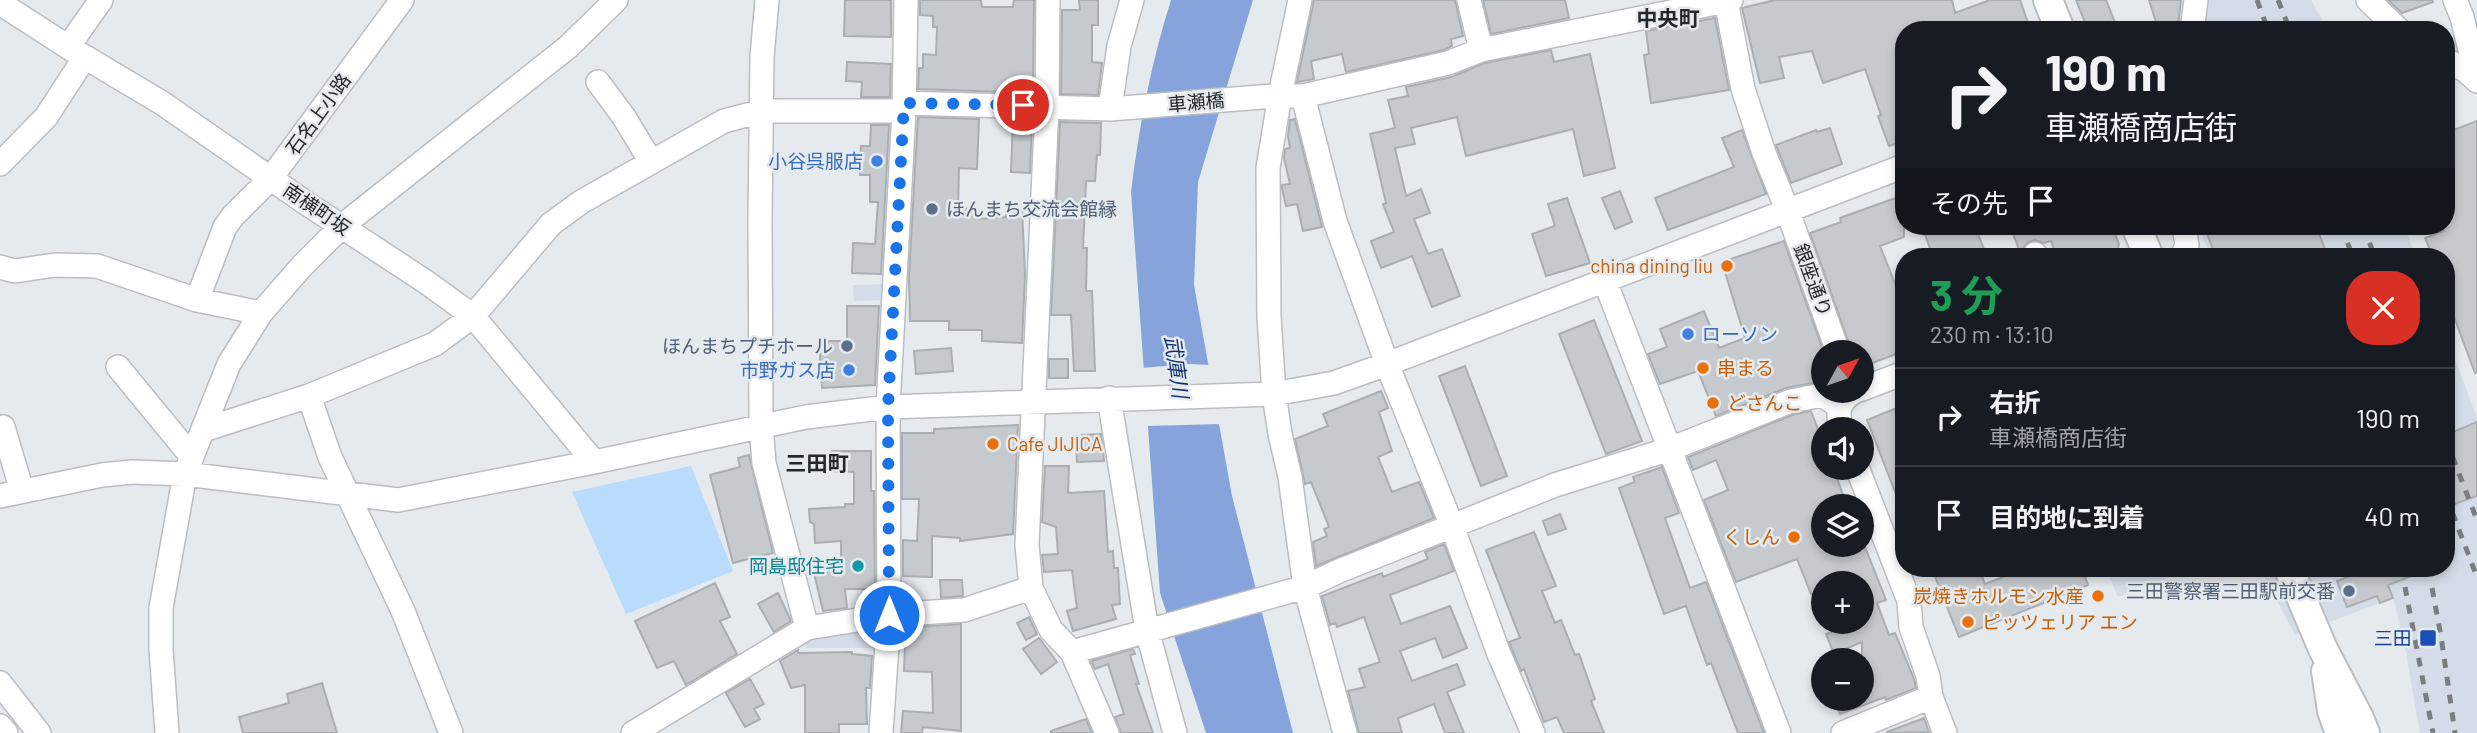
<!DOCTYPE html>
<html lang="ja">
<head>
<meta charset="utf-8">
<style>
	:root { --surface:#171b24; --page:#242831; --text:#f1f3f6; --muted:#9ea1a6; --line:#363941 }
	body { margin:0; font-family:Barlow,"Noto Sans JP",sans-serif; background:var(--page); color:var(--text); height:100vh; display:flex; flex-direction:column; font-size:26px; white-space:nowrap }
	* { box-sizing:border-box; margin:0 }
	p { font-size:23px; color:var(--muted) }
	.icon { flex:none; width:38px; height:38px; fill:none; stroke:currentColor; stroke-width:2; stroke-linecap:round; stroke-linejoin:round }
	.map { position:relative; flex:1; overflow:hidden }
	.panel { position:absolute; left:1895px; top:248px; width:560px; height:329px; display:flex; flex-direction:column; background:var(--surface); border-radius:28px; box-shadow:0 4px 10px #0003 }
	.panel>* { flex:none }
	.hud { position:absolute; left:1895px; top:21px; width:560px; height:214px; border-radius:28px; box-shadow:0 4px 10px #0003; background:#171b24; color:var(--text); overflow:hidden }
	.needle { width:46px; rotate:50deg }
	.tools { position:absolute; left:1811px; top:340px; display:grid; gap:14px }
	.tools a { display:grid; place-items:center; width:63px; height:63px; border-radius:50%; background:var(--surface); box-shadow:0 4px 10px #0003; font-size:35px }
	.pin { position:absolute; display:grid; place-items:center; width:60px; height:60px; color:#fff; margin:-30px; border:4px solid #fff; border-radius:50%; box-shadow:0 2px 7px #0007 }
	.me { position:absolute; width:77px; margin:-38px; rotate:0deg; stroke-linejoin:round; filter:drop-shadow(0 0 5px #0008) }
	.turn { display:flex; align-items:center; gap:24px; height:147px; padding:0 35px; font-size:32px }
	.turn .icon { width:91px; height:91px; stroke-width:2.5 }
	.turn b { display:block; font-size:49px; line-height:60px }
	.then { display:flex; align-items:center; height:66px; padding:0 35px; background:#0003; gap:14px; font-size:26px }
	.round { display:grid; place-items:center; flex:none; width:74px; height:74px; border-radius:28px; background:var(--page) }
	.summary { display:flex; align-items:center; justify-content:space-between; height:119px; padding:0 35px }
	h1 { font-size:42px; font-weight:700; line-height:52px; color:#1e9e55 }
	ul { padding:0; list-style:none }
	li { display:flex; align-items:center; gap:21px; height:98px; padding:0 35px; border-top:2px solid var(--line) }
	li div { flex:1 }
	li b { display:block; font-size:26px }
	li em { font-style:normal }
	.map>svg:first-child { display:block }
</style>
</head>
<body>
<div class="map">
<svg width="2477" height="733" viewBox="0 0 2477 733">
	<rect width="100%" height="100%" fill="#e5eaee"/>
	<!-- built -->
	<path fill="#d4dde7" d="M2208 0H2311L2328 30H2204Z
		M2198 226H2404L2416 257H2211Z
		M885 284 886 300 854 301 853 285Z
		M2447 338 2477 418V733H2420L2404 642 2393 598 2295 635 2260 569H2446Z
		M2106 569H2191L2118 597Z
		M876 630V648H806L804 635 845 631Z"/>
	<!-- green -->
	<path fill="#b9dbfc" d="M691 466 733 571 626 614 572 492Z"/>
	<!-- water -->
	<path fill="#86a4db" d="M1171 0H1253L1198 182 1194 285 1232 496 1293 733H1206L1160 593 1131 192C1139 127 1151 63 1171 0Z"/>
	<!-- pier -->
	<path fill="#e5eaee" d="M1189 364 1212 365 1223 424 1144 426 1140 368Z"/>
	<!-- building -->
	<path fill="#c6cace" stroke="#aaaeb2" stroke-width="2" d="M845 0H891V37L844 36Z
		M920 0H981L982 7H1013L1014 0H1034L1033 93 918 89 919 68H923V54L936 55 937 27H933V16L920 15Z
		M1079 0H1098V25H1092V62L1102 63 1098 95 1061 94 1062 10H1080Z
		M1314 0H1455L1463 36 1451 39 1452 46 1444 50 1346 72 1342 54 1311 61 1314 79 1297 82Z
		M1483 0H1565L1569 18 1491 34Z
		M1775 0H1952L1955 13 1990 0H2020L2028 23 2009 30H1904V141L1889 146 1878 116 1881 115 1865 69 1823 83 1812 51 1779 57 1784 78 1760 83 1742 8Z
		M2076 0H2106L2118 30H2088Z
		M2149 0H2181L2178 25 2156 22Z
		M2388 0H2432L2433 2 2402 13Z
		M1715 18 1729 90 1651 103 1644 55 1649 54 1646 31Z
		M1551 50 1554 62 1590 54 1615 168 1584 176 1573 129 1466 156 1457 117 1411 128 1415 144 1395 148 1406 196 1421 189 1430 213 1414 219 1428 254 1442 249 1460 296 1432 307 1412 256 1381 268 1371 241 1394 232 1383 204 1386 203 1370 134 1395 128 1388 100 1408 96 1406 87 1451 77 1485 63Z
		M847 62 891 64 890 97H861L862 82 846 81Z
		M918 117 979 119 977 169 959 168 958 209 977 208 978 219 1006 217V210L1022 209 1025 275 1022 343 982 341V330H949V321H910L909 275Z
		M1295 119 1322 227 1303 231 1297 204 1286 206 1282 189V185L1290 184 1284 158 1285 149 1290 148 1288 136 1290 120Z
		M1013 120 1032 121 1030 173 1011 172Z
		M2477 121V372L2475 373 2446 295V257H2433L2425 238 2444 231 2442 226H2446V133Z
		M1060 122 1101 123 1100 155H1097L1095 181H1086L1083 248H1087L1086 291H1092L1095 371H1074L1071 315H1051Z
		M871 125H889L881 274 852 273 853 243 875 244 878 202H870V175H860L861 146H870Z
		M1830 128 1842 164 1791 183 1776 145 1816 130 1817 132Z
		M1742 130 1766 194 1668 230 1655 198 1734 167 1722 138Z
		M1620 191 1632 222 1615 229 1602 198Z
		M1904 195V237L1880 246 1904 306V351L1862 367V352H1852L1810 233 1841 222 1840 218Z
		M1567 198 1590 263 1546 276 1532 234 1555 226 1548 204Z
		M1922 226H1975L1987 257H1933Z
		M2010 226H2112L2119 244 2116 254 2107 257H2057L2051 241 2043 243 2035 240 2028 242 2020 252Z
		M2204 226H2316L2328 257H2216Z
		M1784 241 1824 353V381L1786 388 1716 416 1698 371 1660 384 1648 354 1667 347 1660 329 1704 311 1719 348 1745 338 1722 262Z
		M847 306H879L875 385 822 388 819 341H847Z
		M1594 320 1642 441 1606 454 1559 334Z
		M951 348 953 371 916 374 914 351Z
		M1049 359H1068V378H1049Z
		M1465 366 1507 476 1481 486 1439 376Z
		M1381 391 1388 408 1379 412 1392 451 1378 457 1392 492 1419 482 1434 518 1316 566 1313 542 1327 536 1324 529 1329 527 1311 482 1305 484 1295 439 1328 426 1323 414Z
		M1904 405V512H1903L1867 420Z
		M1811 411 1824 445V467H1833L1847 506H1824V544L1863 542 1886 600 1877 603 1889 635 1895 633 1914 679 1916 688 1886 700 1885 697 1840 714 1833 698H1862V642L1834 654 1826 634 1862 621V583H1824V589L1811 594 1797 559 1736 582 1704 500 1728 490 1716 460 1693 470 1688 457 1795 414Z
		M2477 422V496L2446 507V435Z
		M1018 425 1013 534 960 541V538L932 536V577L903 576V540L917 541 919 499H902V433H934V429Z
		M1101 434 1104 461 1077 462 1076 446 1083 445 1082 435Z
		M832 451H871V491H874L875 589H845L847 608 823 611 814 573 841 567V541L815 543 814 524 810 522 809 509 845 507V504H854V472L831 471Z
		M749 455 773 553 733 563 710 475 740 467 738 458Z
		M1045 466H1069L1068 493 1104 491 1108 552 1113 551 1114 568H1118L1120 604 1112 605 1116 619 1073 631 1067 611 1077 608 1072 570 1044 572 1042 555 1058 554 1056 527 1042 522Z
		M1662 467 1679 513 1665 518 1690 588 1706 582 1764 733H1738L1711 663 1707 665 1686 606 1664 614 1619 488 1635 482 1633 477Z
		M1560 514 1566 529 1548 535 1543 521Z
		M1534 532 1556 586 1542 591 1555 623 1561 620 1575 655 1579 654 1595 699 1591 701 1604 733H1564L1557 717 1544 722 1524 669 1521 671 1509 642 1520 638 1486 550Z
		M1444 544 1454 571 1390 595 1401 624 1450 606 1467 648 1443 658 1435 638 1400 651 1412 681 1457 664 1465 685 1447 692 1464 733H1445L1434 704 1398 718 1402 733H1359L1348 691 1365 687 1359 669 1380 662 1364 617 1337 627 1335 623 1330 625 1322 596 1382 573 1383 577 1428 559 1425 552Z
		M1932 569H1979L1985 584 2024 569H2082L2088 585 1959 637Z
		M2369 569H2427V570L2388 585 2393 598 2380 603 2377 596 2347 607 2337 581Z
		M940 580H962L963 596 941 598Z
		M715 583 730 617 720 621 737 654 686 685 674 661 657 668 635 621Z
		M778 593 791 621 774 632 758 604Z
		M1029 617 1037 634 1026 640 1017 623Z
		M961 624V731L923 727 922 733H901L903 711 933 713 932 672 904 671 905 643H901L902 628Z
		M1039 638 1057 662 1041 674 1023 649Z
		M1133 649 1135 654 1130 655 1139 684H1136L1153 733H1121L1115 717 1124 714 1108 664 1095 669 1091 661Z
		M798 650V653L852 652V654L872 656 870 688H866L867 724H839V733H805V685L791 688 780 661Z
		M750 679 764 704 754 709 760 719 745 727 726 693Z
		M322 683 337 733H243L239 717 289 703 287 694Z
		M1924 718 1929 732 1887 733V732Z
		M1086 719 1092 733H1051V731Z"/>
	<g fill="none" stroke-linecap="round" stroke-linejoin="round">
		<defs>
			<path id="minor" d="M767 0 762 57 760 218 761 426 764 463 807 628
				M1048 0 1047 106 1027 545 1031 588 1051 630 1072 652 1107 733
				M1300 0 1280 95 1268 168 1269 317 1274 394 1280 434 1290 477 1305 587 1345 733
				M1469 0 1481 50
				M2368 0 2399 30
				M2455 0 2462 17 2472 58
				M1726 1 1743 89 1764 153 1787 209 1838 352
				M0 3 68 47 162 103 306 203 426 282 473 316 594 462
				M2192 30 2196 0
				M68 47 101 0
				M2446 60 2465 70 2477 81
				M598 82 624 117 651 162
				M1303 96 1335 221 1387 364 1452 526 1499 654 1533 733
				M904 103 1110 109 1274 96H1303L1448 63 1481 50 1731 0
				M1110 109 1119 46 1132 0
				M0 164 46 117 85 57
				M2035 254 2037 257
				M2182 257 2187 245 2184 226
				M0 267 15 271 55 265 97 266 197 300 261 313
				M1605 281 1779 733
				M197 300 225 227 233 216 271 178 402 0
				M118 367 192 457
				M1862 389 1904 373
				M309 396 330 457 403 611 451 733
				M1109 398 1147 630 1175 733
				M0 428 3 427 22 491
				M1842 429C1835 411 1840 398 1858 390
				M203 430 309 396 435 344 473 316 551 224 581 202 724 121 762 111H904
				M1857 467 1909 601 1911 627 1928 676 1931 697 1945 733
				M0 496 102 475 132 472 185 474 398 500 594 462 806 417 888 407 1274 394 1334 383 1387 364 1904 166
				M1072 652 1305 587 1339 571 1555 485 1670 449 1791 401 1822 395 1839 406
				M0 683 39 733
				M0 726 6 733
				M167 733 161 649V608L185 474 229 364 261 313 302 266 342 226 568 47 616 0
				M633 733 807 628 889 615 964 610 1031 588
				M881 733 889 615 888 407 904 111 906 0
				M1843 733 1931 697"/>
			<path id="major" d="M2048 0 2060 30
				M2136 226 2149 257
				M2289 569 2323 649 2359 718 2365 733
				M2326 671 2332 711 2340 733"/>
		</defs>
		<!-- minor casing -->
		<use href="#minor" stroke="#babec2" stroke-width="26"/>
		<!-- major casing -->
		<use href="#major" stroke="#babec2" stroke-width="32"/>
		<!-- minor -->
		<use href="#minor" stroke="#fff" stroke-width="23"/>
		<!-- major -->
		<use href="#major" stroke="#fff" stroke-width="28"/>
		<!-- rail -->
		<path stroke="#7b7e81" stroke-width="5" stroke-dasharray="9 9" stroke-linecap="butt" d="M2257 0 2268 30
			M2278 0 2290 30
			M2341 226 2353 257
			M2363 226 2375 257
			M2446 440 2477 520
			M2446 496 2477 577
			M2405 587 2433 733
			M2432 588 2441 636 2455 733"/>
	</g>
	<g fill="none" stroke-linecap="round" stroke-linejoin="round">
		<!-- route -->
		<path stroke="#1a73e8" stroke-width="12" stroke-dasharray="0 21.6" d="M889 615 888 407 904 103 1023 105"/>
	</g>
	<!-- markers -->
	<g fill="#3f7fe0" stroke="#e5eaee" stroke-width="2.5">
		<circle cx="877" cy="161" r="7"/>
		<circle cx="1688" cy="334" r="7"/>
		<circle cx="849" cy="370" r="7"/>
	</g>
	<g fill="#5c6f8a" stroke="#e5eaee" stroke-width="2.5">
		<circle cx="932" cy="209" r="7"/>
		<circle cx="847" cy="346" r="7"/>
		<circle cx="2349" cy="591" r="7"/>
	</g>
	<g fill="#e8710a" stroke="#e5eaee" stroke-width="2.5">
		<circle cx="1727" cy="266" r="7"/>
		<circle cx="1703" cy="368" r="7"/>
		<circle cx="1713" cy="403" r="7"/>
		<circle cx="993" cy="444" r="7"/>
		<circle cx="1794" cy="537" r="7"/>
		<circle cx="2098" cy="596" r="7"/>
		<circle cx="1968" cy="622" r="7"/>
	</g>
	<circle fill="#0f9aa8" stroke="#e5eaee" stroke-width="2.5" cx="858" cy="566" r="7"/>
	<rect fill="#1a4fb4" stroke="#e5eaee" stroke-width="2.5" x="2419" y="629" width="18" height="18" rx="3.5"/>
	<g text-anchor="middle" stroke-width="5" stroke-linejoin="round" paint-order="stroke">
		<!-- street labels -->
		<g font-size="19" fill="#262729" stroke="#e5eaee">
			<text transform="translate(1196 102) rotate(-5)" y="7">車瀬橋</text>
			<text transform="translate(318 114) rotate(-54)" y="7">石名上小路</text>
			<text transform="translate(317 209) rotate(34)" y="7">南横町坂</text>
			<text transform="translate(1813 280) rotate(70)" y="7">銀座通り</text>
		</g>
		<!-- shop labels -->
		<g font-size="19" fill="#366cbe" stroke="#e5eaee" text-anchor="end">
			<text x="863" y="168">小谷呉服店</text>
			<text x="1702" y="341" text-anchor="start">ローソン</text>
			<text x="835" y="377">市野ガス店</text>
		</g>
		<!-- service labels -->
		<g font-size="19" fill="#4e5e75" stroke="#e5eaee" text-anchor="end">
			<text x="946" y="216" text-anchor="start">ほんまち交流会館縁</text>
			<text x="833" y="353">ほんまちプチホール</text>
			<text x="2335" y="598">三田警察署三田駅前交番</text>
		</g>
		<!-- food labels -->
		<g font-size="19" fill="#c56008" stroke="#e5eaee" text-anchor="start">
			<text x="1713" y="273" text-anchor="end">china dining liu</text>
			<text x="1717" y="375">串まる</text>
			<text x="1727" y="410">どさんこ</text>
			<text x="1007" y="451">Cafe JIJICA</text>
			<text x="1780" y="544" text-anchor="end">くしん</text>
			<text x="2084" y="603" text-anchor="end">炭焼きホルモン水産</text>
			<text x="1982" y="629">ピッツェリア エン</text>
		</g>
		<!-- culture labels -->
		<g font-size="19" fill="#0d838f" stroke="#e5eaee" text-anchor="end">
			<text x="844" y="573">岡島邸住宅</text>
		</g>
		<!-- transit labels -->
		<g font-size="19" fill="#164399" stroke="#e5eaee" text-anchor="end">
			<text x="2412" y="645">三田</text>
		</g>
		<!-- neighbourhood labels -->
		<g font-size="21" font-weight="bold" fill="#262729" stroke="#e5eaee">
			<text x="1668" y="26">中央町</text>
			<text x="817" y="471">三田町</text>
		</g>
		<!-- water labels -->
		<g font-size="21" font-style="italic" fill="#123373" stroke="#e5eaee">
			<text transform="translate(1176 367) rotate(82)" y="7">武庫川</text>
		</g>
	</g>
</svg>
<div class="tools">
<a><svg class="needle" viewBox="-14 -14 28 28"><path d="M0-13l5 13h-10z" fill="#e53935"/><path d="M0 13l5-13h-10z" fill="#9ea1a6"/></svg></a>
<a><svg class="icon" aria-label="sound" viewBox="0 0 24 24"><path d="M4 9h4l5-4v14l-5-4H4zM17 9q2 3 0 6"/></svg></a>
<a><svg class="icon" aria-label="layers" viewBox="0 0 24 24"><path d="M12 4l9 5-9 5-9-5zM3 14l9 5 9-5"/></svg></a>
<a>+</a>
<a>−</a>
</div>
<div class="pin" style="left:1023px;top:105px;background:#d93025"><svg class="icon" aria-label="arrive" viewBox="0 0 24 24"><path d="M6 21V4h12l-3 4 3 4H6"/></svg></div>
<svg class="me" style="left:889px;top:615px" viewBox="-20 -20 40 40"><circle r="17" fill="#1a73e8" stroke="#fff" stroke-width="3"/><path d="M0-11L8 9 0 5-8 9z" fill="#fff"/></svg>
<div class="hud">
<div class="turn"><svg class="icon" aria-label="right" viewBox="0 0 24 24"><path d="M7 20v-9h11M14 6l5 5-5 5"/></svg><div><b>190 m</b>車瀬橋商店街</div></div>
<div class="then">その先<svg class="icon" aria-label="arrive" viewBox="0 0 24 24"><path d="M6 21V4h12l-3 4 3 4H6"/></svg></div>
</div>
<section class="panel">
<div class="summary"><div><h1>3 分</h1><p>230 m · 13:10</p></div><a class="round" style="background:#d93025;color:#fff"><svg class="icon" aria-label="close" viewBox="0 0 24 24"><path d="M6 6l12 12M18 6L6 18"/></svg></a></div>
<ul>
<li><svg class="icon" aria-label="right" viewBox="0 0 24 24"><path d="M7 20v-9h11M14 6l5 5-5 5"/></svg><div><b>右折</b><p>車瀬橋商店街</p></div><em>190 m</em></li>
<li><svg class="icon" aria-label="arrive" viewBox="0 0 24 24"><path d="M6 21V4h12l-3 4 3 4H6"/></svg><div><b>目的地に到着</b></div><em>40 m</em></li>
</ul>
</section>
</div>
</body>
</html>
